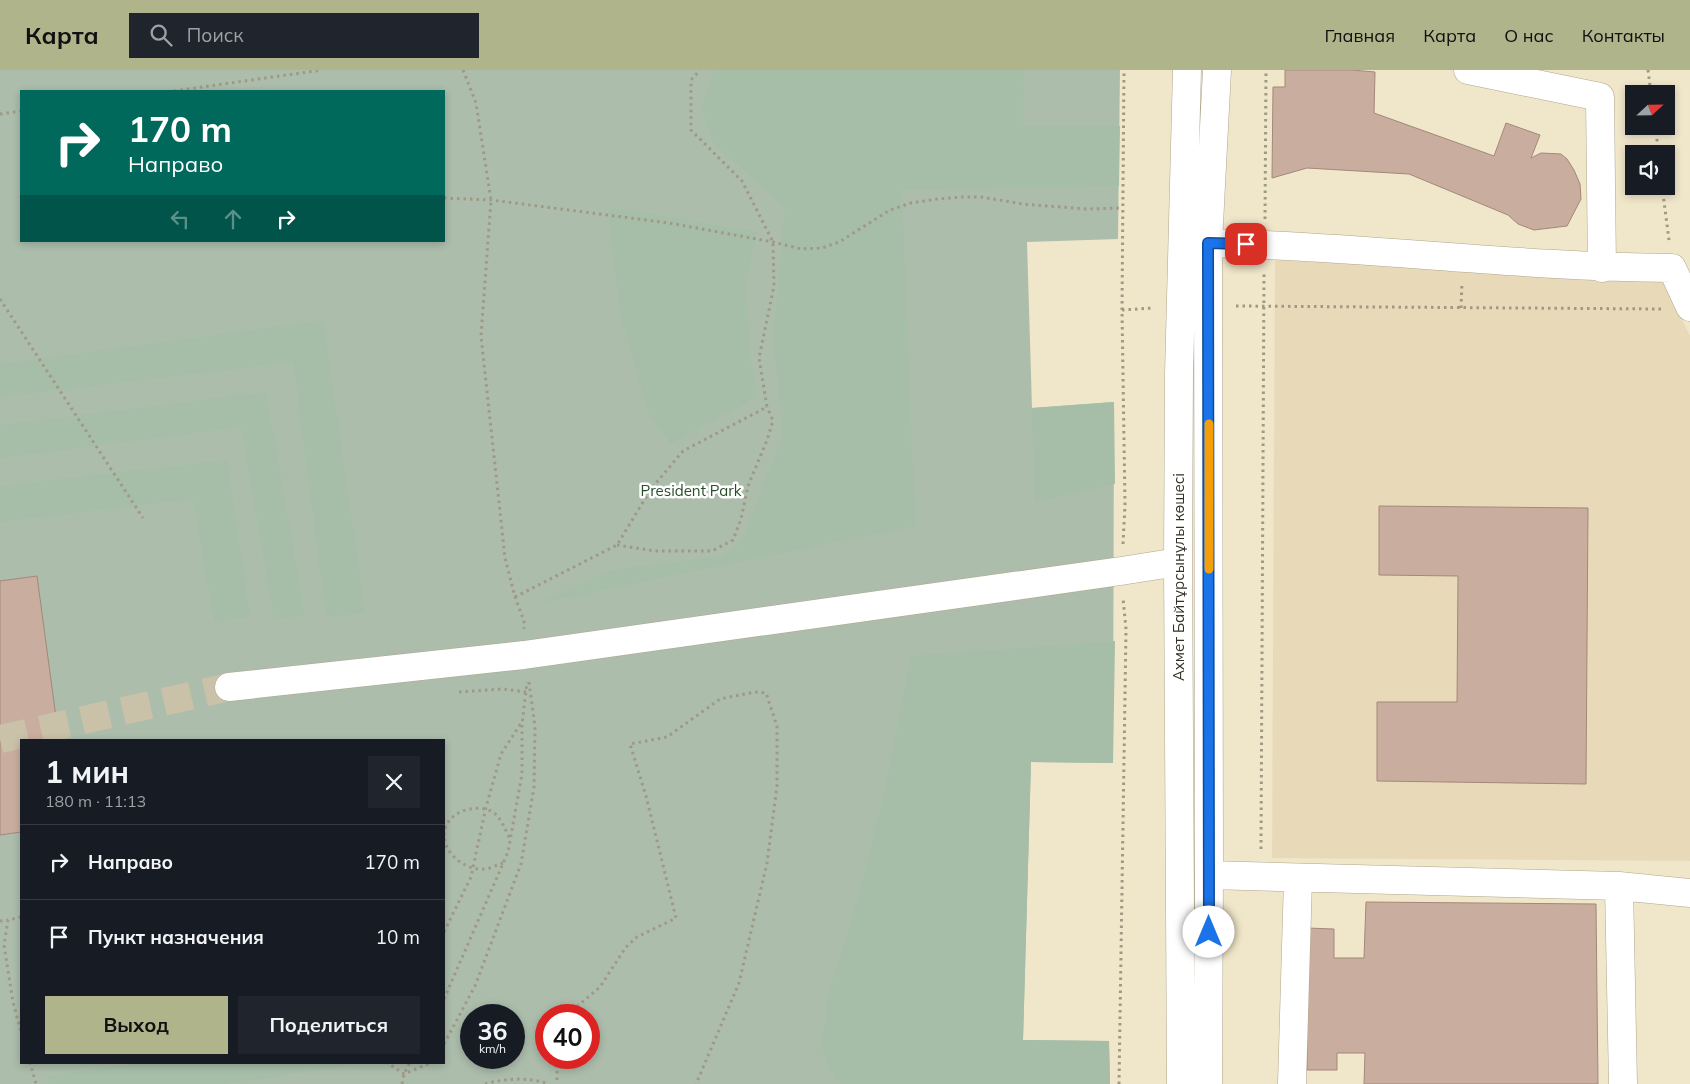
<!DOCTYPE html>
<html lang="ru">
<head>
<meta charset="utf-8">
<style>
	:root { --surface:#171b24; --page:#20242c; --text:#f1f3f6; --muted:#9ea1a6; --line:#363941; --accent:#b0b48b }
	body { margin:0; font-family:Mulish,sans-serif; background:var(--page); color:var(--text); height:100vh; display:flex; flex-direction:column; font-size:19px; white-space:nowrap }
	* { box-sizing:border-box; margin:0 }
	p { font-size:16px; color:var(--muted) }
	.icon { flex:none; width:28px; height:28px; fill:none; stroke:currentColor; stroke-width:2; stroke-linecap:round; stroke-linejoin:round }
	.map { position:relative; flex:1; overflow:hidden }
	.sheet { position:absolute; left:20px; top:669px; width:425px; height:325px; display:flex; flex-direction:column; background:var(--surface); border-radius:0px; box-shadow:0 2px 8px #0003 }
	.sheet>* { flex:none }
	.guide { position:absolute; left:20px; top:20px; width:425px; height:152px; border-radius:0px; box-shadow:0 2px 8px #0003; background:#00695c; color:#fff; overflow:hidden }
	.needle { width:32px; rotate:68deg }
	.buttons { position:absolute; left:1625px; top:15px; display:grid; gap:10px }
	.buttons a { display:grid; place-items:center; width:50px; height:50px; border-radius:0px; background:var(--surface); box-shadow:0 2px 8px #0003; font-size:25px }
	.speed { position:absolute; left:460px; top:934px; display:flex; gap:10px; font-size:25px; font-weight:700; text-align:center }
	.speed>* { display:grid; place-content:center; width:65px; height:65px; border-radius:50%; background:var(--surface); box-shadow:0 2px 8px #0003; line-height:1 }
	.speed small { font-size:12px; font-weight:400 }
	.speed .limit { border:8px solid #d22; background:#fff; color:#111 }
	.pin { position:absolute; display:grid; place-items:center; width:42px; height:42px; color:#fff; margin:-21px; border-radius:10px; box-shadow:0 2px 8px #0006 }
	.me { position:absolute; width:55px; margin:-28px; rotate:0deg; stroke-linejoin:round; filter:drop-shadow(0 0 4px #0008) }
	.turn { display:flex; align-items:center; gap:18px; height:105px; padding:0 25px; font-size:22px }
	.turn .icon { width:65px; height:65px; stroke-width:2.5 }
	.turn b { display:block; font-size:35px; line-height:42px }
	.lanes { display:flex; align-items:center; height:48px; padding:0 25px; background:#0003; justify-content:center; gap:25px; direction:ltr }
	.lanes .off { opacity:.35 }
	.round { display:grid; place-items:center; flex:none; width:52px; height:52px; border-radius:0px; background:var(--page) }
	.head { display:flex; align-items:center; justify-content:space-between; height:85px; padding:0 25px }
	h1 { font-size:30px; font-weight:700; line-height:38px }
	.action { display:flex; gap:10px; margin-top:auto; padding:10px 25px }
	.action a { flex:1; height:58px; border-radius:0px; background:var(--accent); color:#111; font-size:20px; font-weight:700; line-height:58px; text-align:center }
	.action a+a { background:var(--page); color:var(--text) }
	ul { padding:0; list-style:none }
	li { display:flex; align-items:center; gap:15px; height:75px; padding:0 25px; border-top:1px solid var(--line) }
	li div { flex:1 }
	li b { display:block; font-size:19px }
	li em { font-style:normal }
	header { display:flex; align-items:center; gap:30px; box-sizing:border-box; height:70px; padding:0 25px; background:var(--accent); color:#111 }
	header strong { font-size:24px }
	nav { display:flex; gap:28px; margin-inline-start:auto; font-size:18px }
	.search { width:350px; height:45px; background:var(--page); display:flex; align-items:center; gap:12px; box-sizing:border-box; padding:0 18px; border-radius:0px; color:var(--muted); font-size:19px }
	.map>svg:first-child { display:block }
</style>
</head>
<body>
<header>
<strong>Карта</strong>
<div class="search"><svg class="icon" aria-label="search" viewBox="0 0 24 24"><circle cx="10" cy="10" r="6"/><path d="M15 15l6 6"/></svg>Поиск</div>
<nav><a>Главная</a><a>Карта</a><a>О нас</a><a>Контакты</a></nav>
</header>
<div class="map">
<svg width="1690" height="1014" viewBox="0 0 1690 1014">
	<rect width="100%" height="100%" fill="#f0e6ca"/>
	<!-- built -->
	<path fill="#e8dab9" d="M1275 190 1663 209 1690 266V791L1272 788Z"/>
	<!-- green -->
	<path fill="#acbdac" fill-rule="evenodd" d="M0 0H1120L1118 169 1027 172 1032 338 1114 332 1113 693 1031 692 1023 970 1109 971 1110 1014H0ZM21 21H444V171H21ZM21 670H444V992H21ZM471 945H514V988H471ZM546 945H589V988H546Z"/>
	<!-- forest -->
	<path fill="#a6bea7" d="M716 0H1024L1023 56H1120L1119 116 902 120 915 456 539 533 609 500 723 486 741 472 783 365 773 270 785 137 714 74 701 38 713 4Z
		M609 137 757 162 746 214 750 283 757 327 671 374 648 343 621 247 612 180Z
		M323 250 365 543 326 547 293 292 0 327V294Z
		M266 322 305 546 274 549 241 357 0 388V355Z
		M1114 332 1115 414 1034 432 1032 338Z
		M227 390 250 547 214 551 193 429 0 452V416Z
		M1115 571 1113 693 1031 692 1023 970 1109 971 1110 1014H841L835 1008 821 977 829 921 860 822 885 719 911 586Z
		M146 992H352L353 995 225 1014H49L47 1006Z"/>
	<!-- building -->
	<path fill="#c9ae9f" stroke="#a2887a" d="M1285 0H1352L1375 2 1374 43 1494 86 1506 53 1540 65 1531 88 1541 83 1561 84 1567 89 1574 100 1580 114 1581 129 1567 156 1534 160 1518 154 1508 145 1409 104 1307 98 1272 108 1273 17H1285Z
		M1379 436 1588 438 1586 714 1377 711V632H1457L1458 506 1379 505Z
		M37 506 59 670H21V762L0 765V511Z
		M1366 832 1596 834 1598 1014H1364L1365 983H1337V1000H1307V858L1334 859V888H1364Z"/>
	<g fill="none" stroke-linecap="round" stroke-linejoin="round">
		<!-- minor-tunnel -->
		<path stroke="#cac1a9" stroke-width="28" stroke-dasharray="28 14" stroke-linecap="butt" d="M0 669 229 617"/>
		<defs>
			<path id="minor" d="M1468 0 1600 27 1602 198
				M1208 173C1363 176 1517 197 1672 198L1690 237
				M229 617 524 585 1121 501 1178 492
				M1209 805 1619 816 1623 1014
				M1619 816 1690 823
				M1181 1014 1178 492 1179 304 1187 0
				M1208 1014 1209 805 1208 173 1217 0
				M1292 1014 1298 809"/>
		</defs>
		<!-- minor casing -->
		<use href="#minor" stroke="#b0a68c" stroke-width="29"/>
		<!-- path -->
		<path stroke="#a09884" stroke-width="3" stroke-dasharray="2.5 4" stroke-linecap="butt" d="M463 0 476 33 491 130 481 266 505 488 515 527 524 551V559
			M1648 0 1651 24
			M174 21 322 0
			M0 44 21 41
			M1655 56 1659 84
			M1662 116 1669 170
			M444 128 491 130 669 153 773 172 801 179 822 178 839 172 890 140 911 133 937 129 962 127H981L1023 134 1086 139 1122 138
			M1265 149 1266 0
			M0 229 143 448
			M1236 236 1662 239
			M1461 238 1462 213
			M1122 240 1153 238
			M1123 474 1125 435 1122 240 1124 0
			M617 475 655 481H712L733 470 741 449 748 416 767 370 773 351 767 337
			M515 527 617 475 651 419 683 381 767 337 759 288 774 216 773 172 742 111 691 60V10L700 0
			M459 622 503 619 526 622
			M1261 779 1264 201
			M503 793C496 795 488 800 481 799 464 799 445 784 444 766 444 743 473 733 491 741 501 746 505 760 510 769
			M21 847 8 850 4 875 13 932 21 962
			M0 851 8 850
			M444 862 471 807 486 737 501 684 521 653
			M444 929 508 782 522 704V655L527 612
			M567 945 600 917 626 877 637 867 676 848 646 726 630 674 667 667 720 629 755 622 766 623 777 656V716L767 793 739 913 696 1014
			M444 974 475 916 521 794 534 717 535 657 529 612
			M557 988V1014
			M30 992 36 1014
			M386 992 404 1004 433 992
			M402 1014 404 1004 410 992
			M485 1014C506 1008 529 1007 549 1014
			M1119 1014 1126 559 1123 528"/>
		<!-- minor -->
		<use href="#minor" stroke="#fff" stroke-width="28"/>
	</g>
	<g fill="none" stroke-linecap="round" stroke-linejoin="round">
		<defs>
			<path id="route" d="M1209 862 1208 173 1246 174"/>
		</defs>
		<!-- route casing -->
		<use href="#route" stroke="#114b97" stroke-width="12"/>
		<!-- route -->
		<use href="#route" stroke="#1a73e8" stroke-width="9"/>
		<!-- slow -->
		<path stroke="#f59e0b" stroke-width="9" d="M1209 354V499"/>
	</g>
	<g text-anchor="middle" stroke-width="5" stroke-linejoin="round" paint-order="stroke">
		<!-- park labels -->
		<g font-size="15" fill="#274d2a" stroke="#fff">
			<text x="691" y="426">President Park</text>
		</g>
		<!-- street labels -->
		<g font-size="15" fill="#332f25" stroke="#fff">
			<text transform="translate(1179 507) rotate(-90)" y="5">Ахмет Байтұрсынұлы көшесі</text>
		</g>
	</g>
</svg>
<div class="buttons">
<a><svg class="needle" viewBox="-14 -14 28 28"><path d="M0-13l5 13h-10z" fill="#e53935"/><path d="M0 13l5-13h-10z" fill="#9ea1a6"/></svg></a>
<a><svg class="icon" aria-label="sound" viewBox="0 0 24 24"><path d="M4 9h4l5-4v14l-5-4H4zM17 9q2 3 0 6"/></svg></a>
</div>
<div class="speed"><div>36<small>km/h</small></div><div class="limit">40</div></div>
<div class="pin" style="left:1246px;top:174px;background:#d93025"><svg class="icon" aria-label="arrive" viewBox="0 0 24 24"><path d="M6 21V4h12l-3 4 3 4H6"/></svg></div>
<svg class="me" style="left:1209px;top:862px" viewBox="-20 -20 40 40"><circle r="19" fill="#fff"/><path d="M0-13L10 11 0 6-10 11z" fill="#1a73e8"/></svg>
<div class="guide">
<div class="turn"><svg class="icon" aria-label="right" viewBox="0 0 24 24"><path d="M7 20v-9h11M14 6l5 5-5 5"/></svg><div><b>170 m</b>Направо</div></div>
<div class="lanes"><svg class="icon off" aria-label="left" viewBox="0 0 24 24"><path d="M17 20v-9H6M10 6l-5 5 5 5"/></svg><svg class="icon off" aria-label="ahead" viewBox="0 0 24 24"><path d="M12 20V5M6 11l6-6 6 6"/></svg><svg class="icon" aria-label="right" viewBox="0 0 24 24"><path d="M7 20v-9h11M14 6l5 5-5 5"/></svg></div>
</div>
<section class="sheet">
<div class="head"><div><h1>1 мин</h1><p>180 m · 11:13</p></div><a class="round"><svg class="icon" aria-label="close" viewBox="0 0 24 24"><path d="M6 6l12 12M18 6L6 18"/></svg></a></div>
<ul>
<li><svg class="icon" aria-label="right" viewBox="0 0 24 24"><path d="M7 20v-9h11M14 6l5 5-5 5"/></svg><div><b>Направо</b></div><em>170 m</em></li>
<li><svg class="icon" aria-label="arrive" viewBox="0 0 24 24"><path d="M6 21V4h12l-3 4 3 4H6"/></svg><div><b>Пункт назначения</b></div><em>10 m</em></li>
</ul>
<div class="action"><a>Выход</a><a>Поделиться</a></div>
</section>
</div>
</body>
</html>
